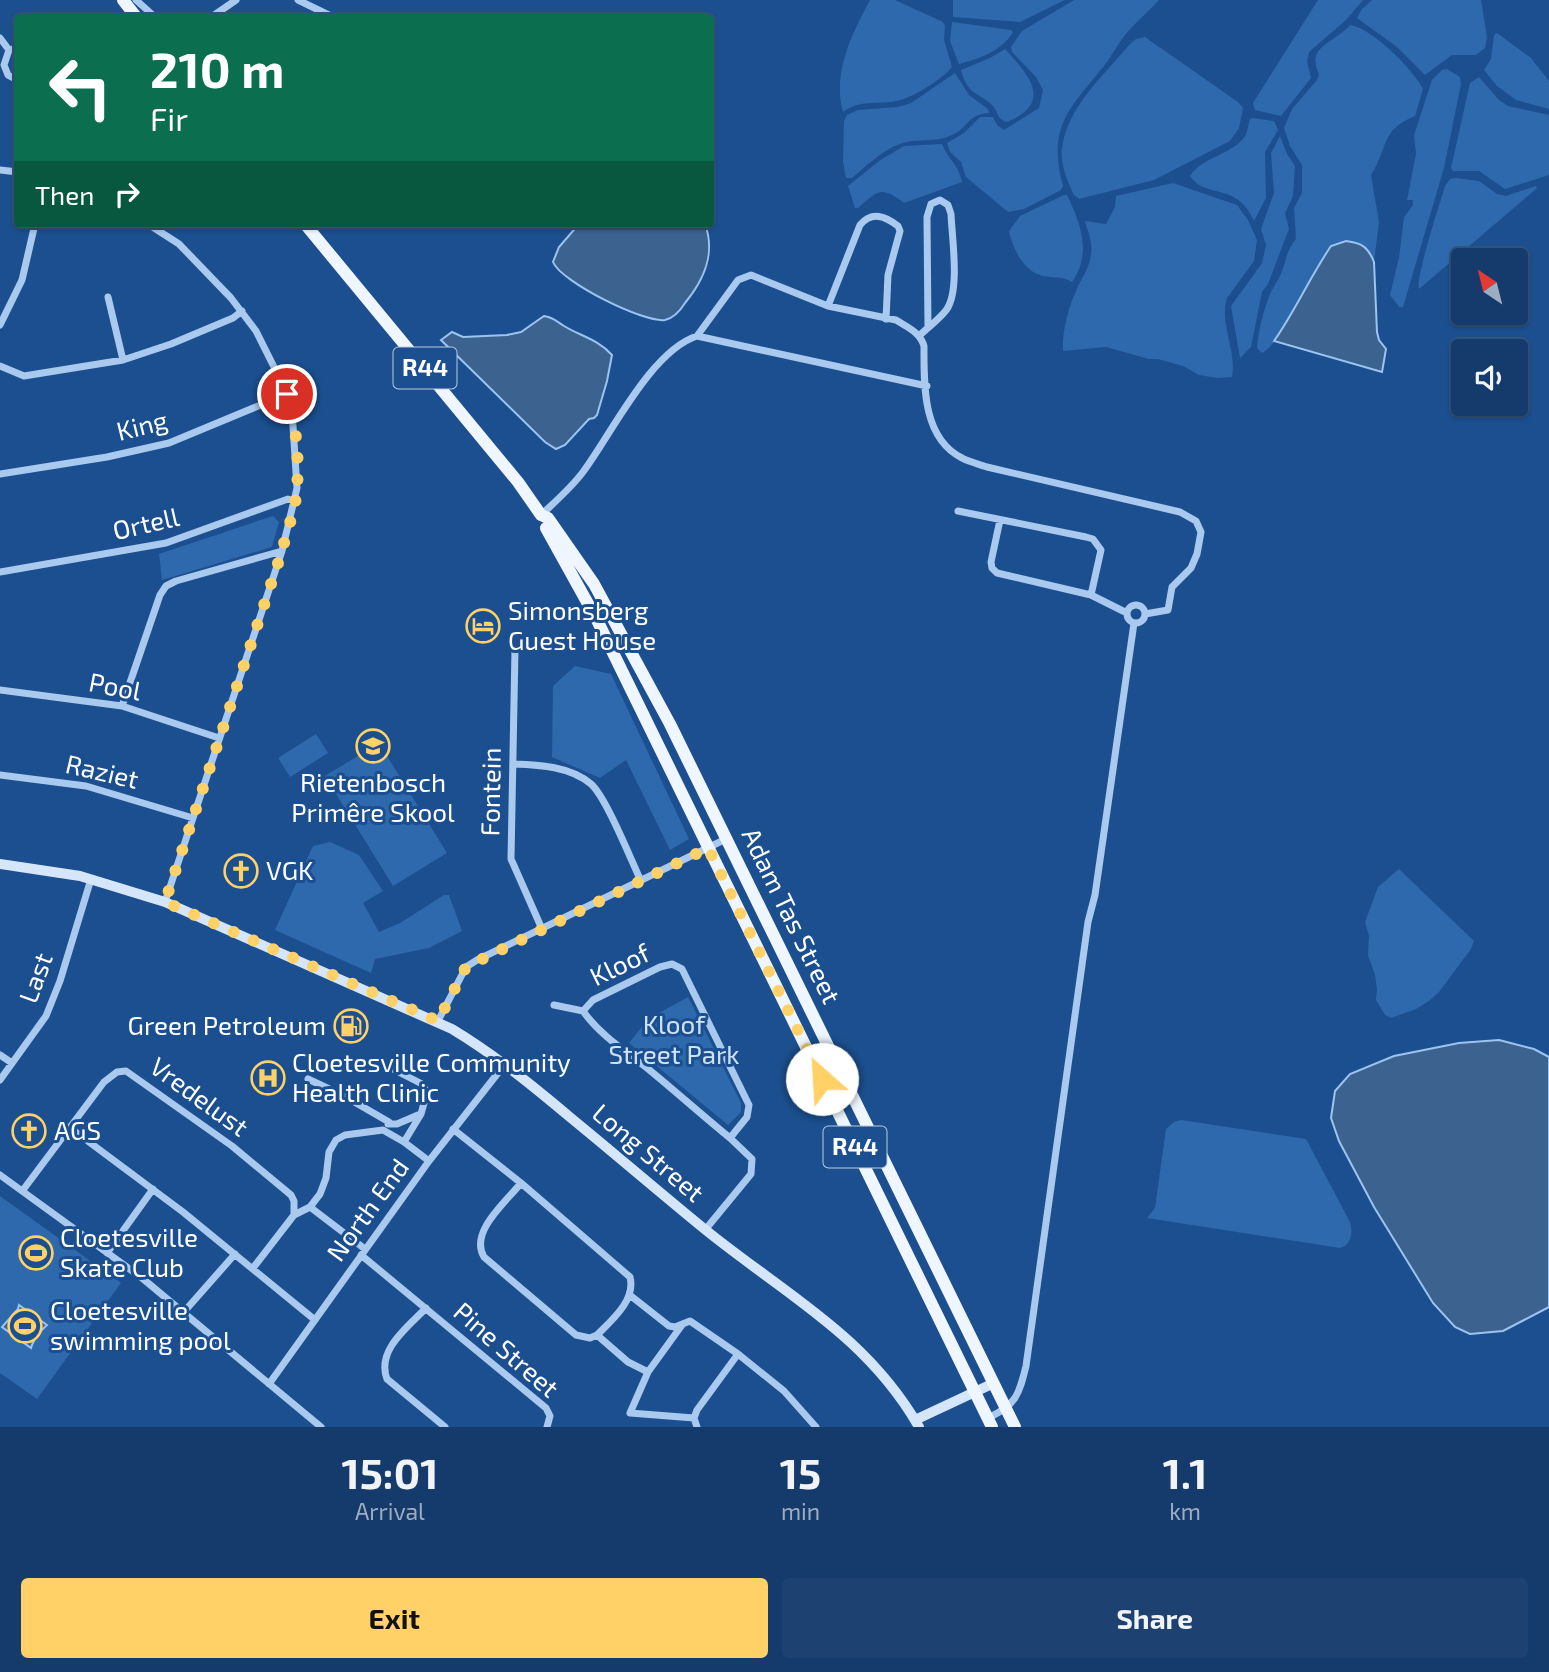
<!DOCTYPE html>
<html lang="en">
<head>
<meta charset="utf-8">
<style>
	:root { --surface:#143b6b; --page:#1d4271; --text:#f1f3f6; --muted:#9dadc1; --line:#33557e; --accent:#ffd166 }
	body { margin:0; font-family:"Exo 2",sans-serif; background:var(--page); color:var(--text); height:100vh; display:flex; flex-direction:column; font-size:26px; white-space:nowrap }
	* { box-sizing:border-box; margin:0 }
	p { font-size:23px; color:var(--muted) }
	.icon { flex:none; width:38px; height:38px; fill:none; stroke:currentColor; stroke-width:2; stroke-linecap:round; stroke-linejoin:round }
	.map { position:relative; height:1427px; overflow:hidden }
	.drawer { display:flex; flex-direction:column; background:var(--surface); flex:1 }
	.drawer>* { flex:none }
	.banner { position:absolute; left:14px; top:14px; width:700px; height:214px; border-radius:7px; box-shadow:0 2px 5px #0004,0 0 0 2px var(--line); background:#0b6e4f; color:#fff; overflow:hidden }
	.needle { width:46px; rotate:325deg }
	.tools { position:absolute; left:1451px; top:248px; display:grid; gap:14px }
	.tools a { display:grid; place-items:center; width:77px; height:77px; border-radius:7px; background:var(--surface); box-shadow:0 2px 5px #0004,0 0 0 2px var(--line); font-size:35px }
	.pin { position:absolute; display:grid; place-items:center; width:60px; height:60px; color:#fff; margin:-30px; border:4px solid #fff; border-radius:50%; box-shadow:0 2px 7px #0007 }
	.me { position:absolute; width:77px; margin:-38px; rotate:334deg; stroke-linejoin:round; filter:drop-shadow(0 0 5px #0008) }
	.turn { display:flex; align-items:center; gap:24px; height:147px; padding:0 21px; font-size:32px }
	.turn .icon { width:91px; height:91px; stroke-width:2.5 }
	.turn b { display:block; font-size:49px; line-height:60px }
	.then { display:flex; align-items:center; height:66px; padding:0 21px; background:#0003; gap:14px; font-size:26px }
	.eta { display:flex; justify-content:space-evenly; align-items:center; height:119px; text-align:center }
	.eta b { font-size:42px; font-weight:700; line-height:49px }
	.cta { display:flex; gap:14px; margin-top:auto; padding:14px 21px }
	.cta a { flex:1; height:80px; border-radius:7px; background:var(--accent); color:#111; font-size:28px; font-weight:700; line-height:80px; text-align:center }
	.cta a+a { background:var(--page); color:var(--text) }
	.map>svg:first-child { display:block }
</style>
</head>
<body>
<div class="map">
<svg width="1549" height="1427" viewBox="0 0 1549 1427">
	<rect width="100%" height="100%" fill="#1b4f8f"/>
	<!-- green -->
	<path fill="#2e69ad" d="M870 0H895L943 22 945 26 944 40 952 67C943 79 911 99 896 101 876 105 861 99 843 112 832 74 852 33 870 0Z
		M953 0H1065L1020 22 953 17Z
		M1074 0H1159C1148 12 1135 23 1125 35 1117 45 1112 56 1104 66 1069 109 1047 127 1063 186L1061 190 1024 209 1008 212 966 177 961 162 950 152 947 143 964 133 980 117H993L997 125 1004 130 1039 108 1043 90 1036 77 1012 52 1011 47 1022 31Z
		M1318 0H1363L1346 20 1309 52 1307 61 1311 78 1281 116 1255 110 1253 103Z
		M1372 0H1481L1487 37 1485 48 1476 55H1452L1425 75 1397 47 1357 18 1362 9Z
		M952 22 1011 30 1013 32C1002 51 979 59 959 64L950 41Z
		M1350 25C1372 28 1413 69 1423 89L1415 116C1380 130 1389 147 1371 175L1379 222 1374 262 1370 252 1320 262C1307 285 1284 341 1262 353L1257 348C1258 331 1264 309 1270 294 1273 287 1278 281 1281 274 1287 259 1285 253 1296 239L1294 208 1302 193V165L1290 146 1284 128 1292 109 1317 80 1319 74C1305 46 1335 43 1350 25Z
		M1497 33 1531 58 1549 81V109L1516 100 1497 86 1484 70 1491 59 1494 35Z
		M1145 37 1238 102 1243 108 1239 128 1230 141 1154 180 1079 199 1074 195C1067 180 1060 164 1062 148 1067 107 1106 73 1130 44L1136 39Z
		M1005 49C1029 75 1054 102 1007 122 996 119 999 112 992 105 977 91 968 96 961 70L990 58Z
		M1447 69 1460 77 1461 84 1444 168 1403 307H1399L1390 295 1399 258 1404 217 1413 205V200H1407L1416 154 1414 135 1432 80 1442 70Z
		M955 73 969 95 988 109 989 113C968 114 968 128 952 135 936 143 919 138 903 143 885 148 866 166 852 178H846L843 162 844 121 847 115 858 110 898 107 911 103Z
		M1479 77 1499 100 1508 106 1549 115V175L1505 189 1479 171H1453L1451 168 1470 83Z
		M1253 118 1274 121 1278 130 1265 152 1266 198 1254 221C1237 181 1206 200 1190 176 1201 157 1233 155 1245 136 1248 132 1248 124 1250 119Z
		M1280 136 1287 154 1295 166 1293 196 1285 213 1289 229 1268 284 1262 292 1251 347 1240 358 1231 306 1262 263 1266 245 1261 229 1274 193 1271 153Z
		M942 144C949 161 958 163 962 182L904 203C880 184 877 192 858 208H855L848 186 879 161 904 146Z
		M1456 178 1479 181 1497 194 1506 196 1536 186 1537 188 1419 289C1415 279 1440 203 1445 186L1450 179Z
		M1173 183 1237 205 1248 220 1257 240 1254 261 1227 298C1219 324 1237 350 1232 377L1217 378 1199 375 1183 366 1158 359H1149L1106 347 1063 351C1062 331 1068 309 1076 291 1081 278 1090 268 1091 254 1093 243 1088 232 1085 221L1106 224 1115 207 1116 196Z
		M1064 195H1067C1081 224 1092 254 1072 282 1062 275 1051 279 1040 275 1023 270 1012 247 1009 231L1020 216Z
		M273 516 279 522 272 547 162 580 159 554Z
		M575 666 611 674 689 839 670 850 626 760 600 778 552 757 553 686Z
		M316 734 328 753 290 777 278 758Z
		M379 743 447 853 393 886 325 776Z
		M330 842 359 855 383 891 363 903 379 932 400 923 444 895H449L462 931 429 948 375 959 371 973 275 930 313 846Z
		M1399 869 1474 941 1471 949 1439 992 1429 1001 1416 1009 1391 1018 1385 1015 1376 1000 1377 989 1375 975 1368 955 1369 936 1365 922 1378 887Z
		M688 997 741 1103V1112L728 1125 629 1043 648 1019Z
		M1181 1120 1306 1139 1350 1222C1353 1232 1352 1245 1340 1248L1147 1218 1155 1208 1166 1129 1174 1122Z
		M0 1196 121 1283 37 1399 0 1373Z"/>
	<!-- water -->
	<path fill="#3c6290" stroke="#9cc4f0" stroke-width="2" d="M579 224H705C716 254 704 280 685 303 680 311 674 318 665 320 644 323 561 282 553 262L559 247Z
		M1346 241C1362 243 1368 247 1374 262L1377 332 1379 340 1386 349 1382 372 1274 341C1295 311 1310 277 1331 246Z
		M544 316C553 317 556 321 564 326 580 336 598 339 612 355L607 381 597 415 594 418 589 419 565 445 556 449 545 442 441 340 452 332 463 337 507 335 521 332Z
		M1499 1040 1534 1049 1549 1057V1307L1503 1331 1470 1334 1455 1327 1433 1303 1374 1207 1339 1141 1331 1118 1335 1091 1350 1074 1394 1056 1459 1043Z
		M19 1305 47 1325C41 1330 33 1340 31 1348L2 1327 18 1309Z"/>
	<g fill="none" stroke-linecap="round" stroke-linejoin="round">
		<!-- street -->
		<path stroke="#a9c9ee" stroke-width="7" d="M136 0 156 18
			M298 0 335 18
			M210 18 236 0
			M0 38 9 50
			M18 48 9 50 4 65 8 75 18 80
			M0 170 18 172
			M148 224 179 244 231 298 256 331 283 385 292 411 297 488 282 551 165 902
			M108 297 123 360
			M828 306 860 225C872 211 885 216 898 226L900 231 888 275 886 319
			M0 325 22 280 35 224
			M697 336 738 280 751 275 828 306 896 320C907 327 920 332 924 346 924 384 922 438 962 458 969 462 979 464 987 467L1180 512 1196 521 1201 532 1197 554 1191 568 1172 587 1168 610 1145 614
			M919 336C928 327 940 319 947 309 960 289 952 238 951 214L948 205 940 200 931 204 927 217 928 328
			M0 366 24 376 123 360 171 344 233 318 242 311
			M0 474 107 457 169 443 287 394
			M958 511 1086 537 1093 539 1101 550 1091 595
			M541 515C556 501 571 488 583 472 612 433 651 351 697 336L927 386
			M1000 520 991 562 992 568 997 573 1091 595 1127 613
			M0 572 166 543 288 499 295 501
			M1127 614a9 9 0 1 1 18 0a9 9 0 1 1-18 0Z
			M515 649 511 859 542 929
			M0 690 122 706 219 738
			M122 706 160 595 166 586 176 581 282 551
			M513 764C539 765 570 766 591 784 606 797 631 860 641 881
			M0 775 86 786 193 818
			M554 1005 583 1011
			M438 1021 466 967 477 960 728 838
			M0 1055 12 1063
			M383 1064 422 1084 427 1092 421 1114 404 1142
			M308 1079 344 1096 389 1122
			M0 1080 46 1016 60 981 91 879
			M388 1124H397L418 1115
			M69 1127 183 1212 315 1320
			M453 1129 521 1183 630 1277C636 1300 612 1320 597 1335L590 1338 576 1335 484 1257C469 1232 506 1202 521 1183
			M0 1175 142 1278 321 1427
			M23 1190 104 1082 117 1072 126 1071 232 1146 291 1195 294 1201V1215L253 1268
			M310 1207 365 1249
			M294 1215 310 1207 320 1194 326 1178 329 1152 336 1140 345 1135 383 1130 404 1142 429 1161
			M705 1230 751 1174 752 1159 730 1138C702 1115 675 1091 647 1068 625 1051 599 1034 583 1011L593 1000 660 967 672 964 682 969 749 1105 747 1117 730 1138
			M107 1253 153 1189
			M361 1255 546 1408 550 1416 547 1427
			M631 1296 669 1326 675 1327 690 1321 738 1354 784 1391 816 1427
			M426 1308C408 1327 376 1350 387 1379L445 1427
			M183 1313 235 1254
			M682 1325 648 1372 630 1413 694 1418
			M597 1335 628 1362 648 1372
			M269 1384 429 1161 505 1064
			M988 1418C1016 1405 1019 1395 1026 1366L1088 922 1095 895 1134 623
			M697 1427 694 1418 697 1410 738 1354"/>
		<!-- secondary -->
		<path stroke="#d6e6fa" stroke-width="10" d="M0 864 80 876 165 902 452 1029C495 1055 533 1086 571 1118 615 1154 658 1191 702 1227 781 1292 866 1334 919 1427
			M915 1420 994 1383"/>
		<!-- primary -->
		<path stroke="#f0f6ff" stroke-width="12" d="M123 0 137 18
			M305 224 518 482 541 515 548 518 594 584 670 724 1015 1427
			M546 528 597 620 992 1427"/>
	</g>
	<g fill="none" stroke-linecap="round" stroke-linejoin="round">
		<!-- route -->
		<path stroke="#ffd166" stroke-width="12" stroke-dasharray="0 21.6" d="M287 394C297 425 300 465 296 498 293 516 286 534 282 551L165 902 438 1021 466 967 708 848 822 1079"/>
	</g>
	<!-- icons -->
	<defs>
		<symbol id="hotel-ring" viewBox="-11 -11 22 22"><circle r="9.5" fill="#1b4f8f" stroke="#ffd166" stroke-width="1.5"/><path d="M-6-4.5h1.5V1H6V5H4.5V3h-9V5H-6ZM-4 0a1.8 1.8 0 1 1 3.6 0ZM.5 0V-2.5h3Q6-2.5 6 0Z" fill="#ffd166"/></symbol>
		<symbol id="school-ring" viewBox="-11 -11 22 22"><circle r="9.5" fill="#1b4f8f" stroke="#ffd166" stroke-width="1.5"/><path d="M0-5L7-2L0 1L-7-2ZM-4 1L0 2.5L4 1V4Q0 6-4 4Z" fill="#ffd166"/></symbol>
		<symbol id="church-ring" viewBox="-11 -11 22 22"><circle r="9.5" fill="#1b4f8f" stroke="#ffd166" stroke-width="1.5"/><path d="M-1.2-6h2.4v3.5h3.3v2.4h-3.3V6h-2.4V-.1h-3.3v-2.4h3.3Z" fill="#ffd166"/></symbol>
		<symbol id="fuel-ring" viewBox="-11 -11 22 22"><circle r="9.5" fill="#1b4f8f" stroke="#ffd166" stroke-width="1.5"/><path d="M-5.5-6h7V0h2V4h1.3V-2.5L3-4.5l.8-.8L6-3V5H2.5V1h-1V6h-7ZM-4.2-4.7v3.2H.2V-4.7Z" fill="#ffd166"/></symbol>
		<symbol id="hospital-ring" viewBox="-11 -11 22 22"><circle r="9.5" fill="#1b4f8f" stroke="#ffd166" stroke-width="1.5"/><path d="M-5-5h3v3.5h4V-5h3V5h-3V1.5h-4V5h-3Z" fill="#ffd166"/></symbol>
		<symbol id="stadium-ring" viewBox="-11 -11 22 22"><circle r="9.5" fill="#1b4f8f" stroke="#ffd166" stroke-width="1.5"/><path d="M0-5a6.5 5 0 1 0 0 10a6.5 5 0 1 0 0-10ZM-3.5-1.8h7v3.6h-7Z" fill="#ffd166"/></symbol>
	</defs>
	<g fill-rule="evenodd">
		<use href="#hotel-ring" x="464" y="607" width="38" height="38"/>
		<use href="#school-ring" x="354" y="727" width="38" height="38"/>
		<use href="#church-ring" x="222" y="852" width="38" height="38"/>
		<use href="#fuel-ring" x="332" y="1007" width="38" height="38"/>
		<use href="#hospital-ring" x="249" y="1059" width="38" height="38"/>
		<use href="#church-ring" x="10" y="1112" width="38" height="38"/>
		<use href="#stadium-ring" x="17" y="1234" width="38" height="38"/>
		<use href="#stadium-ring" x="6" y="1307" width="38" height="38"/>
	</g>
	<g text-anchor="middle" stroke-width="6" stroke-linejoin="round" paint-order="stroke">
		<!-- shield labels -->
		<g fill="#1b4f8f" stroke="#bbcadd" stroke-width="2">
			<rect x="393.5" y="347.5" width="63" height="41" rx="5"/>
			<rect x="823.5" y="1126.5" width="63" height="41" rx="5"/>
		</g>
		<g font-size="24" font-weight="bold" fill="#fff">
			<text x="425" y="376">R44</text>
			<text x="855" y="1155">R44</text>
		</g>
		<!-- street labels -->
		<g font-size="26" fill="#fff" stroke="#1b4f8f">
			<text transform="translate(142 426) rotate(-14)" y="9">King</text>
			<text transform="translate(146 524) rotate(-13)" y="9">Ortell</text>
			<text transform="translate(115 687) rotate(11)" y="9">Pool</text>
			<text transform="translate(102 772) rotate(13)" y="9">Raziet</text>
			<text transform="translate(491 792) rotate(-89)" y="9">Fontein</text>
			<text transform="translate(791 916) rotate(64)" y="9">Adam Tas Street</text>
			<text transform="translate(620 965) rotate(-26)" y="9">Kloof</text>
			<text transform="translate(36 978) rotate(-70)" y="9">Last</text>
			<text transform="translate(199 1097) rotate(36)" y="9">Vredelust</text>
			<text transform="translate(648 1153) rotate(40)" y="9">Long Street</text>
			<text transform="translate(368 1210) rotate(-54)" y="9">North End</text>
			<text transform="translate(506 1350) rotate(41)" y="9">Pine Street</text>
		</g>
		<!-- poi labels -->
		<g font-size="26" fill="#fff" stroke="#1b4f8f" text-anchor="start">
			<text x="508" y="620">Simonsberg<tspan x="508" dy="30">Guest House</tspan></text>
			<text x="373" y="792" text-anchor="middle">Rietenbosch<tspan x="373" dy="30">Primêre Skool</tspan></text>
			<text x="266" y="880">VGK</text>
			<text x="326" y="1035" text-anchor="end">Green Petroleum</text>
			<text x="292" y="1072">Cloetesville Community<tspan x="292" dy="30">Health Clinic</tspan></text>
			<text x="54" y="1140">AGS</text>
			<text x="60" y="1247">Cloetesville<tspan x="60" dy="30">Skate Club</tspan></text>
			<text x="50" y="1320">Cloetesville<tspan x="50" dy="30">swimming pool</tspan></text>
		</g>
		<!-- park labels -->
		<g font-size="26" fill="#cfe3fa" stroke="#1b4f8f">
			<text x="674" y="1034">Kloof<tspan x="674" dy="30">Street Park</tspan></text>
		</g>
	</g>
</svg>
<div class="tools">
<a><svg class="needle" viewBox="-14 -14 28 28"><path d="M0-13l5 13h-10z" fill="#e53935"/><path d="M0 13l5-13h-10z" fill="#9dadc1"/></svg></a>
<a><svg class="icon" aria-label="sound" viewBox="0 0 24 24"><path d="M4 9h4l5-4v14l-5-4H4zM17 9q2 3 0 6"/></svg></a>
</div>
<div class="pin" style="left:287px;top:394px;background:#d93025"><svg class="icon" aria-label="arrive" viewBox="0 0 24 24"><path d="M6 21V4h12l-3 4 3 4H6"/></svg></div>
<svg class="me" style="left:822px;top:1079px" viewBox="-20 -20 40 40"><circle r="19" fill="#fff"/><path d="M0-13L10 11 0 6-10 11z" fill="#ffd166"/></svg>
<div class="banner">
<div class="turn"><svg class="icon" aria-label="left" viewBox="0 0 24 24"><path d="M17 20v-9H6M10 6l-5 5 5 5"/></svg><div><b>210 m</b>Fir</div></div>
<div class="then">Then<svg class="icon" aria-label="right" viewBox="0 0 24 24"><path d="M7 20v-9h11M14 6l5 5-5 5"/></svg></div>
</div>
</div>
<section class="drawer">
<div class="eta">
<div><b>15:01</b><p>Arrival</p></div>
<div><b>15</b><p>min</p></div>
<div><b>1.1</b><p>km</p></div>
</div>
<div class="cta"><a>Exit</a><a>Share</a></div>
</section>
</body>
</html>
